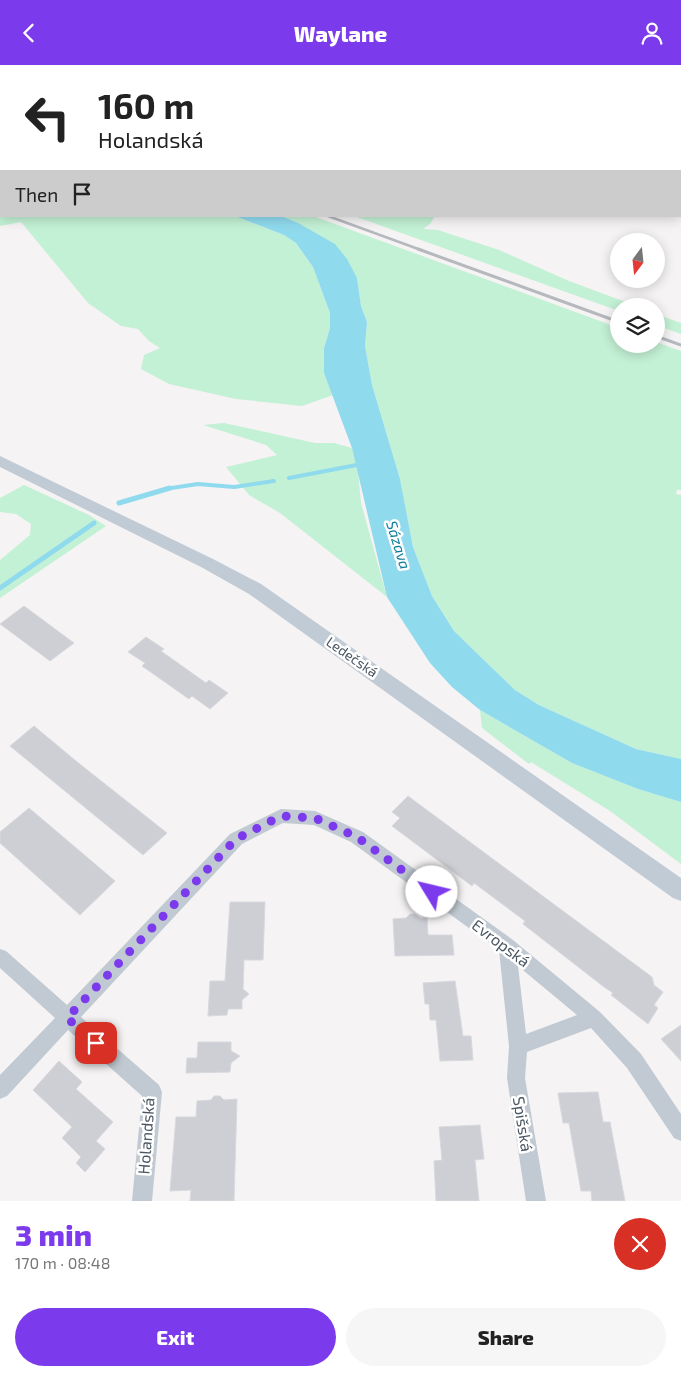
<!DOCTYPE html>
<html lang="en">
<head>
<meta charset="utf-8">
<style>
	:root { --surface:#fff; --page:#f6f6f6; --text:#222; --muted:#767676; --accent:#7c3aed }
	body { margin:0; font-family:"Exo 2",sans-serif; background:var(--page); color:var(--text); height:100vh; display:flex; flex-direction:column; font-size:19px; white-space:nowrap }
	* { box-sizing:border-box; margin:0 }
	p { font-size:16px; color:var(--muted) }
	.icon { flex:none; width:28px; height:28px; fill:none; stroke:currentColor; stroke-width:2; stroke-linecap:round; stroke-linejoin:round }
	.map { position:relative; height:1136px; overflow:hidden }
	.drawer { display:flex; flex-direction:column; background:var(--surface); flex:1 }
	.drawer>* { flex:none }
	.banner { position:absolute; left:0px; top:0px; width:681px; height:152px; box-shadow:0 2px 12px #0003; background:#fff; color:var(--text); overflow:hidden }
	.needle { width:32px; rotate:195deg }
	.fabs { position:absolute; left:610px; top:168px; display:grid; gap:10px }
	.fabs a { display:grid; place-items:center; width:55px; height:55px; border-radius:50%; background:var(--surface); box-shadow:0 2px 12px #0003; font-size:25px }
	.pin { position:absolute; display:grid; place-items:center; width:42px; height:42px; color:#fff; margin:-21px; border-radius:10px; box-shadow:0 2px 8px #0006 }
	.me { position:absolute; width:55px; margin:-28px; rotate:306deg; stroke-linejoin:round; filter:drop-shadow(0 0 4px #0008) }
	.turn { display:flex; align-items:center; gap:18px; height:105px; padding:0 15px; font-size:22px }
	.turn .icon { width:65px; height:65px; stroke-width:2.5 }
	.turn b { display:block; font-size:35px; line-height:42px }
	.then { display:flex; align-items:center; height:48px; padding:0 15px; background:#0003; gap:10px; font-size:19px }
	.round { display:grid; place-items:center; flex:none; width:52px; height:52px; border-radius:26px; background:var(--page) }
	.summary { display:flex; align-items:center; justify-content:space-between; height:85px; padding:0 15px }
	h1 { font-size:30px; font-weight:800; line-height:38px; color:var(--accent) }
	.action { display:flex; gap:10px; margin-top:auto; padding:10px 15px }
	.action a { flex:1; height:58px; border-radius:30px; background:var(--accent); color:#fff; font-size:20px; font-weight:800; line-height:58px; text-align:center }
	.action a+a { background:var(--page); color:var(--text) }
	header { display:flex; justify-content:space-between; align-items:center; height:65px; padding:0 15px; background:var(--accent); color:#fff; font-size:22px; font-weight:800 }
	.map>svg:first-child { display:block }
</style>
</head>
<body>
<header><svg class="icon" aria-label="back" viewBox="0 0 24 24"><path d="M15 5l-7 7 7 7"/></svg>Waylane<svg class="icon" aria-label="person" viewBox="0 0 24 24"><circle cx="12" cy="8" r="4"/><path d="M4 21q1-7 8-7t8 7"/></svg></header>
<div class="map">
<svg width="681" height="1136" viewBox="0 0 681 1136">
	<rect width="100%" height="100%" fill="#f5f3f3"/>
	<!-- green -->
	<path fill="#c3f1d5" d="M0 130 1 151H235L284 170 296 178 313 202 330 248V263L324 283V308L333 330 302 341 236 334 169 319 141 304 144 290 160 283 149 276 138 264 121 261 88 238 21 157 0 161Z
		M281 151H313L619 263V279H656V277L681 286V425H677L676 429 681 430V694L636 684 539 640 515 625 454 566 432 531 413 482 400 414 372 320 365 281 367 257 361 241 357 213Z
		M354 151H435L430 159 423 164 438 165 499 185 569 216 636 241H619V246Z
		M656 249 681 258V269L656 260Z
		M224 358 315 378H334L352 383 358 406 361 438 387 532 280 448 249 430 226 402 277 390 266 380 203 360Z
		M24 420 89 450 106 461 0 533V495L30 470 31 459 16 449 0 447V433Z
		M480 645 572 698 638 724 681 737V799L610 746 531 697 529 699 482 663Z"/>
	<!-- water -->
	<path fill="#90daee" d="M235 151H281L298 158 335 179 347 194 357 213 361 241 367 257 365 281 372 320 400 414 413 482 432 531 454 566 515 625 539 640 636 684 681 694V737L638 724 572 698 480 645 452 622 430 598 387 532 352 383 324 308V283L330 263V248L313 202 296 178 284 170Z"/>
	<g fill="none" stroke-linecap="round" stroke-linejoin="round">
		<!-- stream-far1 -->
		<path stroke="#90daee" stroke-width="4" d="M289 413 362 399
			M165 424 198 419 234 422 274 416"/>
		<!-- stream -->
		<path stroke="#90daee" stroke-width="5" d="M119 438 170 423
			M0 523 94 458"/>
	</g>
	<!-- building -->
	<path fill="#cdcfd5" stroke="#d7d9de" d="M24 541 74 578 50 596 0 559Z
		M146 572 164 584 161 586 206 618 209 615 228 628 210 644 192 631 189 634 142 601 145 598 128 587Z
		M34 661 76 696 167 768 143 790 10 681Z
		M408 731 652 912 654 920 663 927 654 940 658 943 648 959 611 930 613 928 604 922 523 859 525 856 474 818 472 821 392 761 400 753 392 747Z
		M29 743 115 816 80 850 0 778V767Z
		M230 837H265L263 895H244L243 924 249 929 242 935V944H228L227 950 208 951 210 916H225Z
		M410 849H415L420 853H427L428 870H452L454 890 395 891 393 854 406 853Z
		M455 916 463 971H471L473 995 440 996 436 955H430L429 939H425L423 918Z
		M681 960V996L661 974Z
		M198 977H231V986L240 991 231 998 230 1007 186 1008 187 993H197Z
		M59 996 82 1017 76 1024 113 1057 96 1076 105 1084 85 1107 76 1098 81 1092 62 1073 72 1062 33 1025Z
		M598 1027 603 1057H610L625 1136H592L591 1126H581L569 1058H563L558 1028Z
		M214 1031H220L224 1035 237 1034 234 1136H190L191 1125 170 1126 176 1052H196L197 1036 211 1035Z
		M480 1060 484 1094 475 1095 479 1136H436L434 1096 442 1095 439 1062Z"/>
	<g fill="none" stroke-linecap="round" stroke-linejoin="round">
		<!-- minor -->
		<path fill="#c1cad2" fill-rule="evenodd" d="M680 22H681V26H680Z
			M281 744 315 746 363 767 513 875 600 947 641 989 681 1049V1076L674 1073 627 1003 591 963 527 987 525 1013 546 1136H526L507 1013 509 981 499 885 351 777 314 760 283 758 242 779 81 952 159 1020 162 1027 152 1136H132L142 1031 68 965 7 1031 0 1034V1010L55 953 0 903V884L6 886 67 940 230 769ZM518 901 577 950 526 969Z"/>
		<!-- tertiary -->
		<path fill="#c1cad2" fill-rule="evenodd" d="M605 0H616L617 1H606Z
			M680 38H681V44H680Z"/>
		<!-- secondary -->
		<path fill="#c1cbd6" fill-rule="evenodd" d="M0 391 213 494 261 519 681 813V836L673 833 249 529 201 502 0 402Z"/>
		<!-- rail-far1 -->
		<path stroke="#b5b8bd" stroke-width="2.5" d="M33 0 35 1
			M328 151 421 185"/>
		<!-- rail -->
		<path stroke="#b5b8bd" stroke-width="3" d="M418 184 619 257
			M656 271 681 280"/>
	</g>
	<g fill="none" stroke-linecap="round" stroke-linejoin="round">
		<!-- route -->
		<path stroke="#7c3aed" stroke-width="9" stroke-dasharray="0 16.2" d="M96 978 67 953 236 774 281 751 315 753 357 772 432 827"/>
	</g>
	<g text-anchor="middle" stroke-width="5" stroke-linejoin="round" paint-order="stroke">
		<!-- street labels -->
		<g font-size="14" fill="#4a5661" stroke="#fff">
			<text transform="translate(352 592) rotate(35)" y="5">Ledečská</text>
		</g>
		<!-- water labels -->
		<g font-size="15" font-style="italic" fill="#0c7c9b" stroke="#fff">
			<text transform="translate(398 480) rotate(73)" y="5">Sázava</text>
		</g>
		<!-- near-street labels -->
		<g font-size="16" fill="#4a5661" stroke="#fff">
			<text transform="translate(501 878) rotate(37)" y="6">Evropská</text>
			<text transform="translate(523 1059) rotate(81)" y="6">Spišská</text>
			<text transform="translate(146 1071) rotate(-86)" y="6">Holandská</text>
		</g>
	</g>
</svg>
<div class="fabs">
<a><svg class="needle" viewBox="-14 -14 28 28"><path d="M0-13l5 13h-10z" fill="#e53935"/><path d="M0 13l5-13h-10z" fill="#767676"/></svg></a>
<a><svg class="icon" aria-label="layers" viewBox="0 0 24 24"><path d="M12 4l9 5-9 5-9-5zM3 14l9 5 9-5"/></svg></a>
</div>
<div class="pin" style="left:96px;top:978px;background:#d93025"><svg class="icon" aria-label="arrive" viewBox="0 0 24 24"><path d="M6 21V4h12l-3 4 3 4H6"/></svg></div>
<svg class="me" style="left:432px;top:827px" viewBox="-20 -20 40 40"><circle r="19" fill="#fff"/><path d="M0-13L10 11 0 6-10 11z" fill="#7c3aed"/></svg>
<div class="banner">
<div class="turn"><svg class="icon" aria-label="left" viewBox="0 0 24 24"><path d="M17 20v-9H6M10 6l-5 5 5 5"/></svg><div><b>160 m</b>Holandská</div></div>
<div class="then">Then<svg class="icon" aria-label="arrive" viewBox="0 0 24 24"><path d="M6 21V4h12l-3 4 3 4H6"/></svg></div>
</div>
</div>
<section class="drawer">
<div class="summary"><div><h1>3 min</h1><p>170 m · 08:48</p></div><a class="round" style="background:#d93025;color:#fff"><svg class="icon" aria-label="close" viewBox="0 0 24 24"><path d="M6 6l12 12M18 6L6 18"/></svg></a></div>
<div class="action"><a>Exit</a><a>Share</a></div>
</section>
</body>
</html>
